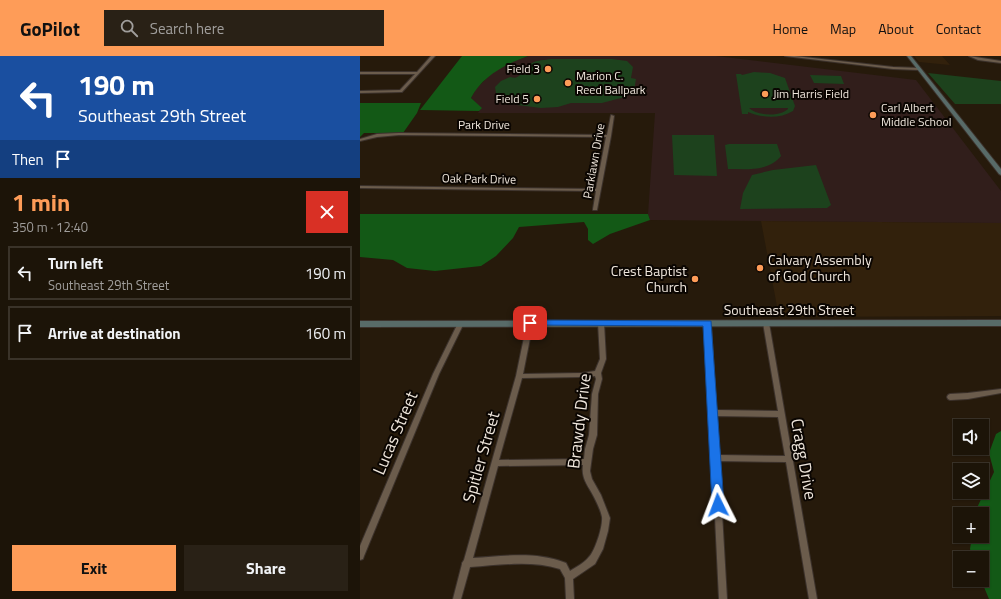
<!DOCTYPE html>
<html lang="en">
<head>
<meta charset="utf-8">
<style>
	:root { --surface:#1c1408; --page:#292116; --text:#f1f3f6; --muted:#a09e9c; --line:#3a3329; --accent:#fe9c58 }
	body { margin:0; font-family:"Titillium Web",sans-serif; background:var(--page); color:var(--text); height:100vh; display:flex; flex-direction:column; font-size:15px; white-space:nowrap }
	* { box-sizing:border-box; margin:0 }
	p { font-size:13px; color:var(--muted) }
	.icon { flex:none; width:22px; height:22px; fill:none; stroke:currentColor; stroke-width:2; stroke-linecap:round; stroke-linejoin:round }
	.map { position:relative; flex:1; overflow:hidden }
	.side { display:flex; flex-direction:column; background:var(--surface); width:360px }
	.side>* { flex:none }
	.banner { background:#1a4fa0; color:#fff; overflow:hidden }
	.fabs { position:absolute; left:593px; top:363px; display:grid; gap:8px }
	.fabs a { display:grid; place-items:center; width:36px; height:36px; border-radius:0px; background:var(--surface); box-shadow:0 1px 3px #0004,0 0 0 1px var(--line); font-size:20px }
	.pin { position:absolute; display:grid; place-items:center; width:34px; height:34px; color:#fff; margin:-17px; border-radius:8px; box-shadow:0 2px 6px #0006 }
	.me { position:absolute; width:44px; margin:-22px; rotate:357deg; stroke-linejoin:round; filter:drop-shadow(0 0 3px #0008) }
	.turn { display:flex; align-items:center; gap:14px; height:84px; padding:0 12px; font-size:18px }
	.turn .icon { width:52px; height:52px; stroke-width:2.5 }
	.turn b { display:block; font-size:28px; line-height:34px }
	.then { display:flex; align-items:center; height:38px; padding:0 12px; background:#0003; gap:8px; font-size:15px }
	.round { display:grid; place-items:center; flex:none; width:42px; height:42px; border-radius:0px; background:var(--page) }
	.summary { display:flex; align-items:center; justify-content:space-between; height:68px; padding:0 12px }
	h1 { font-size:24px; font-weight:700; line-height:30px; color:var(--accent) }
	.button { display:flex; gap:8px; margin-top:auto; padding:8px 12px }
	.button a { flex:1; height:46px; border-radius:0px; background:var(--accent); color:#111; font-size:16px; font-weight:700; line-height:46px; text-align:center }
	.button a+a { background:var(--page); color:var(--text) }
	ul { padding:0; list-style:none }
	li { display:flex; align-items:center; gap:12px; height:54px; margin:0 8px 6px; padding:0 4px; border:2px solid var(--line); border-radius:0px }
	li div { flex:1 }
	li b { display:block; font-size:15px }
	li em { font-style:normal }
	header { display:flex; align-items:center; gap:24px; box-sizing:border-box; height:56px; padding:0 20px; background:var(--accent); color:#111 }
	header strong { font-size:19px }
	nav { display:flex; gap:22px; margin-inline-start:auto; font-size:14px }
	.search { width:280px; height:36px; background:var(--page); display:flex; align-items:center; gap:10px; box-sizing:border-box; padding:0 14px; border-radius:0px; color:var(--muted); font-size:15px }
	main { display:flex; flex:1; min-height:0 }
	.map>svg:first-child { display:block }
</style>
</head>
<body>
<header>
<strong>GoPilot</strong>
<div class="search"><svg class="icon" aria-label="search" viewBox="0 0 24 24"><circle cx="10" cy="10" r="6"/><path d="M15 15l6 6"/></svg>Search here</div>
<nav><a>Home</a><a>Map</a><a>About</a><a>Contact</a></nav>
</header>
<main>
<section class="side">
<div class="banner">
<div class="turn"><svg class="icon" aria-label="left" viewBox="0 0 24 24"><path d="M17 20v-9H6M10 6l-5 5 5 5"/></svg><div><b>190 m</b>Southeast 29th Street</div></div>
<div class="then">Then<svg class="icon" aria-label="arrive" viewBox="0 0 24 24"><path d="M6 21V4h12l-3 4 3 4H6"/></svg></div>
</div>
<div class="summary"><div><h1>1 min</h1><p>350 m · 12:40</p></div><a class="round" style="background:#d93025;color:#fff"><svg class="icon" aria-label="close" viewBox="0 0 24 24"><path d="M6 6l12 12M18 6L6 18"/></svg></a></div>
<ul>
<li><svg class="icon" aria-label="left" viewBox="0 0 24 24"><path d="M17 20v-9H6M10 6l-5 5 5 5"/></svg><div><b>Turn left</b><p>Southeast 29th Street</p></div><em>190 m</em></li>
<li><svg class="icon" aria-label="arrive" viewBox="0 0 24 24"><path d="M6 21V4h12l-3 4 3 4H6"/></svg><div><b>Arrive at destination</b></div><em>160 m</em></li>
</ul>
<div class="button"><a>Exit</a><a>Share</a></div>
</section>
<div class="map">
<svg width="641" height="543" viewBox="0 0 641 543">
	<rect width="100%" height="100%" fill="#261a0b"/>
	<!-- built -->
	<path fill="#32210c" d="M554 0H582L590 9 559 6Z
		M401 165 641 167V260L419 261Z"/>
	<!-- education -->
	<path fill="#311e1b" d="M168 0H356L556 24 641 135V167L290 164 288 158 295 57H118L121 52 111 42 116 33 132 17 147 8Z"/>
	<!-- green -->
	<path fill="#1d421d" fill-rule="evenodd" d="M191 3H252L267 5 273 11 271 22 276 23 274 35 261 42 242 47H211L198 51 181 52 157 49 136 37 135 31 141 25 150 21C162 25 161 12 172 7 177 4 185 4 191 3Z
		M394 16 410 17 425 22 435 50 433 55C420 63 402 62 388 56V58H382L376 18H381L382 19ZM389 52H428V53C419 61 398 60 389 52Z
		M568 17 641 25V48H595Z
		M450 19 481 20 484 28 454 27Z
		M312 79H354L357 120 314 119Z
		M369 88H417L421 100C408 116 386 113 368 113L365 89Z
		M456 109 471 149 467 152 380 153 383 137 392 119 413 114Z"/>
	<!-- forest -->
	<path fill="#135916" d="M102 0H168C146 8 122 20 111 42L122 52 119 55 60 54Z
		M0 47H61L57 57 43 77H4L0 81Z
		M0 158H288L290 164 250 178 233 188 228 184V173L224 166 159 171 153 182 136 200 121 210 75 215 47 212 33 204 0 201Z
		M641 375V543H629L621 524 622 502H613L610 493 612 480H622V458H615V456L634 416 629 397 636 378Z"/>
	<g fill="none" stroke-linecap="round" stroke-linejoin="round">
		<defs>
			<path id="street" d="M71 0H75L42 36 0 37V35L40 34 55 18H0V16H57Z
				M425 0H435L533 11 559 12 561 13 559 14 533 13Z
				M609 0 641 5V7L618 4Z
				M251 59 254 60 251 80 237 154H233V153L236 135 0 132V130L236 133 246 81 39 79 17 81 0 85V83L17 78 39 77 247 79Z
				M101 265 104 267 79 318 4 500 3 503 0 504V490L73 318 98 267Z
				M170 265 173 267 163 318 222 317 235 315 240 303 238 267 241 265 244 267 246 303 241 317 242 323 238 338 237 379 233 393 230 415 232 423 241 439 250 462 248 475 243 493 235 508 213 523 214 543H206L205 522 200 513C171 504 140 509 110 511L101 543H93L102 508V507L104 504 156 320 167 267ZM235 320 236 323 232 338 229 379 225 393 224 403 139 404 162 322 222 321ZM223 409C221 423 228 429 234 441 237 447 241 455 242 461 243 470 235 496 228 502 224 507 216 511 210 515L206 507C176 495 143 500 113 502L138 410Z
				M348 265 351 267 356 354 418 355 403 267 406 265 409 267 457 543H449L426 406 359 405 367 543H359L350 359 349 357V355L345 267ZM357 360 418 361 425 400 359 399Z
				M641 333V337L608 343 590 344 588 343 587 341 588 339 590 338 608 337Z"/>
			<path id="secondary" d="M547 0H551L641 113V119L639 118Z
				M641 264V270L0 271V265Z"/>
		</defs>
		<!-- street casing -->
		<use href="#street" stroke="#3c322c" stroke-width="2"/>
		<!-- secondary casing -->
		<use href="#secondary" stroke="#3c322c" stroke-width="2"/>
		<!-- street -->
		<use href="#street" fill="#6b5c4c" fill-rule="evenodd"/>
		<!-- secondary -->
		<use href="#secondary" fill="#586b68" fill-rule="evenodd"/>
	</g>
	<!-- route -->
	<path fill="#1a73e8" stroke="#114b97" d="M170 264 351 265 364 449 362 453 358 454 353 453 352 449 343 270 167 269 166 267 167 265Z"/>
	<!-- markers -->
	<g fill="#fe9c58" stroke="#0b0602" stroke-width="1.5">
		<circle cx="188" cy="13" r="4"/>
		<circle cx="208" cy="27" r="4"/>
		<circle cx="405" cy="38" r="4"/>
		<circle cx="177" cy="43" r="4"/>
		<circle cx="513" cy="59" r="4"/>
		<circle cx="400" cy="212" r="4"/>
		<circle cx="335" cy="223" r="4"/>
	</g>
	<g text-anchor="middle" stroke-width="4" stroke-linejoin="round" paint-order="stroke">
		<!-- far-poi labels -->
		<g font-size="12" fill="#efe6dc" stroke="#0b0602" text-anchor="start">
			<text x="180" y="17" text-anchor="end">Field 3</text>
			<text x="216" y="24">Marion C.<tspan x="216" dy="14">Reed Ballpark</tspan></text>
			<text x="413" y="42">Jim Harris Field</text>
			<text x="169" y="47" text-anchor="end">Field 5</text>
			<text x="521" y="56">Carl Albert<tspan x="521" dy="14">Middle School</tspan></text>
		</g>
		<!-- far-street labels -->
		<g font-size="12" fill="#efe6dc" stroke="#0b0602">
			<text x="124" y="73">Park Drive</text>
			<text transform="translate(234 105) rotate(-80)" y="4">Parklawn Drive</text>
			<text transform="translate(119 123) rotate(1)" y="4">Oak Park Drive</text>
		</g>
		<!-- poi labels -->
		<g font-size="14" fill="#efe6dc" stroke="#0b0602" text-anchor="start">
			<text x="408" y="209">Calvary Assembly<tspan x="408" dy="16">of God Church</tspan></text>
			<text x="327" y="220" text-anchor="end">Crest Baptist<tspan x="327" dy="16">Church</tspan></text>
		</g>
		<!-- street labels -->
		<g font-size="14" fill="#efe6dc" stroke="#0b0602">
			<text x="429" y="259">Southeast 29th Street</text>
		</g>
		<!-- near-street labels -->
		<g font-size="17" fill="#efe6dc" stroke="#0b0602">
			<text transform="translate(219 365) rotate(-83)" y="6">Brawdy Drive</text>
			<text transform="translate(35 377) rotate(-67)" y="6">Lucas Street</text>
			<text transform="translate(121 401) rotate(-74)" y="6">Spitler Street</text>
			<text transform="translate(444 403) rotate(80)" y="6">Cragg Drive</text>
		</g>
	</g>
</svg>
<div class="fabs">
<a><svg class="icon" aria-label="sound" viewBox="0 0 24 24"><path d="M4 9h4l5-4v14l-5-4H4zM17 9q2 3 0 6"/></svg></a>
<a><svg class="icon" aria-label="layers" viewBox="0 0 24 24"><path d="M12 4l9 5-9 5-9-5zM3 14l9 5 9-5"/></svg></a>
<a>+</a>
<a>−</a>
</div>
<div class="pin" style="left:170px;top:267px;background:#d93025"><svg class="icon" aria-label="arrive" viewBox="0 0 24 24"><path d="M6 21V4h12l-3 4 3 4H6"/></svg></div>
<svg class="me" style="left:358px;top:449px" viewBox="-20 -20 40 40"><path d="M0-17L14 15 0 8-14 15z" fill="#1a73e8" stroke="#fff" stroke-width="4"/></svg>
</div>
</main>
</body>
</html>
